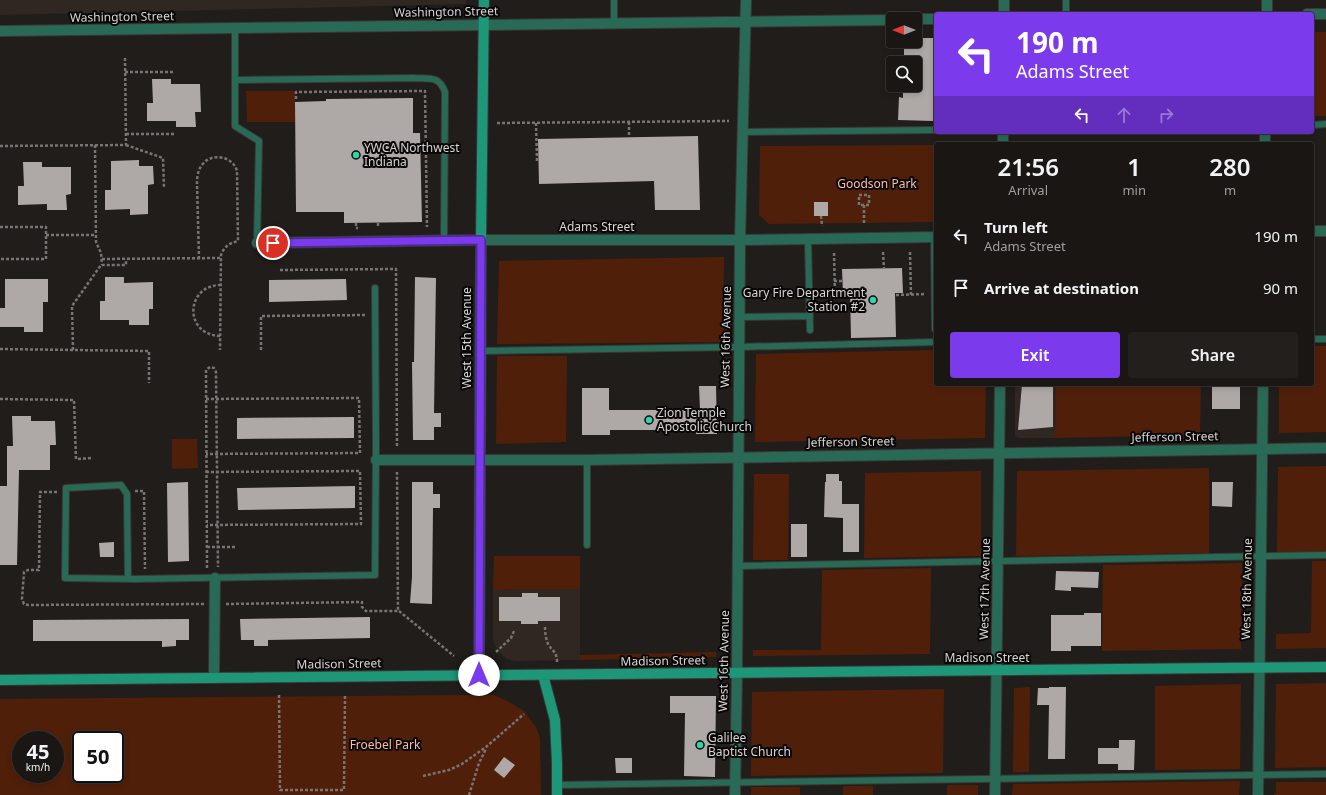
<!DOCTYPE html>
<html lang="en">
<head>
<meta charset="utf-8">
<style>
	:root { --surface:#191614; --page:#221f1d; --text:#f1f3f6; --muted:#9f9fa0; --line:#373534; --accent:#7c3aed }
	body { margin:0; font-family:"Noto Sans",sans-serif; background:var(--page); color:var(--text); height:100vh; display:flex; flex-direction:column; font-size:15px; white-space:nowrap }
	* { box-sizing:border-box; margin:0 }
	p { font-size:13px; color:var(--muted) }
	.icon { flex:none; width:22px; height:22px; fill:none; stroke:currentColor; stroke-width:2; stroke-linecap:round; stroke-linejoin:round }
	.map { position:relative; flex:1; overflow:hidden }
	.drawer { position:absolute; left:934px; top:142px; width:380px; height:244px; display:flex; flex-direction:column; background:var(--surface); border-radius:4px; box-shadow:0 2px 6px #0003,0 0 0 1px var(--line) }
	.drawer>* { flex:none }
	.hud { position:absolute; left:934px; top:12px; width:380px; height:122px; border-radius:4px; box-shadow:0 2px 6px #0003,0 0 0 1px var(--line); background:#7c3aed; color:#fff; overflow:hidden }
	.needle { width:26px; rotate:270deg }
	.tools { position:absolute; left:886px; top:12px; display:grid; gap:8px }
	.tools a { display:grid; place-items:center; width:36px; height:36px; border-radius:4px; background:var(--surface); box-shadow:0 2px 6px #0003,0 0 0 1px var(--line); font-size:20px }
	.speed { position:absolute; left:12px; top:731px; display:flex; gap:8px; font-size:20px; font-weight:700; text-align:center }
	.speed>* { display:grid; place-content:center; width:52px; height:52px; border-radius:50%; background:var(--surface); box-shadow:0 2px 6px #0003,0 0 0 1px var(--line); line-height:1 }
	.speed small { font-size:10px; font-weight:400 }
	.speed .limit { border:2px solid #111; border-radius:6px; background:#fff; color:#111 }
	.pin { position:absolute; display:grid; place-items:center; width:34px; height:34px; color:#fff; margin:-17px; border:2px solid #fff; border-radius:50%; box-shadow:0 1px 4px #0007 }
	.me { position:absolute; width:44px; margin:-22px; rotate:0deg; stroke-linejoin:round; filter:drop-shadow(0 0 3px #0008) }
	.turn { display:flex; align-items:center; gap:14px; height:84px; padding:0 16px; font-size:18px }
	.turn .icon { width:52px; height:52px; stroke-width:2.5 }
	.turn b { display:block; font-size:28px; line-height:34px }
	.lanes { display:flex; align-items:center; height:38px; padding:0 16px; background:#0003; justify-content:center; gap:20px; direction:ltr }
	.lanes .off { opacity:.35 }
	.eta { display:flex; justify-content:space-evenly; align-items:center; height:68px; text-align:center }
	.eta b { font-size:24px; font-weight:600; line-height:28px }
	.primary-button { display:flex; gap:8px; margin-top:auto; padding:8px 16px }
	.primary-button a { flex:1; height:46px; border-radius:4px; background:var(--accent); color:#fff; font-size:16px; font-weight:600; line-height:46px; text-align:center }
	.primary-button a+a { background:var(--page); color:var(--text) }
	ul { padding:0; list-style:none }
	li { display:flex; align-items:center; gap:12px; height:52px; padding:0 16px }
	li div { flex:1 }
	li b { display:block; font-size:15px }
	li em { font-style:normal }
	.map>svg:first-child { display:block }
</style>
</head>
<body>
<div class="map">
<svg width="1326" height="795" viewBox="0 0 1326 795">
	<rect width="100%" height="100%" fill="#211d1b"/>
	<!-- built -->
	<path fill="#302723" d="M0 0H466V4L0 15Z
		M1015 384H1056L1055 438H1019L1015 436Z
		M580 589V660L515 661 507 659 499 652 494 643 493 637V590Z"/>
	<!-- green -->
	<path fill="#501f0a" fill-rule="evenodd" d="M1312 32H1326V116H1312Z
		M246 91H295V122H247Z
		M936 145V222L769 224 759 215 760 146Z
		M724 257 723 342 497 344 499 261Z
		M1312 346H1326V432L1279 433V384H1312Z
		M936 350V384H986L985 438 755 442 756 354Z
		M497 356H567L566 442 496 444Z
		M1056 384H1201L1200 435 1055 438Z
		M172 439H197L198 468 172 469Z
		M1326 466V551L1277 552 1278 467Z
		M1209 468V553L1016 556 1017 471Z
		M981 471V556L864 558 865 473Z
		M754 474H789L788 560H753Z
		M494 556H580V589L493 590Z
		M1312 561H1326V648L1276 649V634L1311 633Z
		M1242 563 1241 649 1102 651 1103 565Z
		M931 568 930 654 753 656V650H821L822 570Z
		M716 652V657L580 660V655Z
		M1326 683V767L1275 768 1276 684Z
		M1241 684 1240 769 1155 770V686Z
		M1030 687 1029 772H1013L1014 688Z
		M944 689 943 773 751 776 752 692Z
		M468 695H494L509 702 524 711 536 727 540 738 541 795H0V699ZM21 740H55V774H21ZM81 740H115V774H81Z
		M1240 781 1239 795H1012L1013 784Z
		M1276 782H1326V795H1274V793H1276Z
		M947 785H978V795H947Z
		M843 786H873V795H843Z
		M751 787H800V795H751Z"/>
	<!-- building -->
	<path fill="#aea9a7" d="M915 38H934L933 121 898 120 899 97 903 98V85H915V63H904V41H915Z
		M152 79H171V84H200L201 112H195L196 127H176V121H147V103H153Z
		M413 98V133H420L422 222 344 223V212H296L295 102 326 101V99Z
		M698 136 700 210H655L654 181 539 184 538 139Z
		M139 160V166H153L154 184 148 185V214L130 215V209L105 210V190H111V161Z
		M23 162H42V167H71V194L66 195 67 210H47V204L18 205V186H24Z
		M814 202H828V216H814Z
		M902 268 903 293H895L896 337 851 338 850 294H843L842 269Z
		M105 277H124V283L153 282V309H149V325H129V320H100V301H105Z
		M415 277 436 278 434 413H441V427H434V440H413L412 362H414Z
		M5 279H48V302H43V332H24V327H0V308H5Z
		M346 279 347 300 269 302V280Z
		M1022 384H1053V427L1018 430Z
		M1212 385H1240V409H1212Z
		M699 386H716L717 434H696V430H610V435H582V388H609V410H700Z
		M12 416H31V421H55L56 445H50V470H19L17 565H0V486H7V446H13Z
		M354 417V438L237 439V418Z
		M826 474H839V481H842V504H859V552H843V518L824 517 825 482H826Z
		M188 482 189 561 168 562 167 483Z
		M412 482H433V494H440V508H433L432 604 410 603 412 577Z
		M1212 482H1233L1232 507 1212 506Z
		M355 486V508L238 510 237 488Z
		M791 524H807V557H791Z
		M114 542V557H100L99 543Z
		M1056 571 1099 572 1098 588 1071 587V591L1055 590Z
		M522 593H538V597H560V621H538V624H521V621H499V597H522Z
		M1084 613H1101V646H1071V651H1051V615H1084Z
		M370 617V638L268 640V646H254V640H241L240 619Z
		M189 619V640H176V646L162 647V641H33V620Z
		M1049 687H1066L1065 759H1048L1049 705H1037L1038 688H1049Z
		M670 696H716L715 777 684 776 685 713H670Z
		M1119 740H1135L1134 770H1118V764H1098V748H1119Z
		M504 757 515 765 504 778 494 770Z
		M615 758H632V773H616Z"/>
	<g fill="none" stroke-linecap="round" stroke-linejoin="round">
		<defs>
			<path id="lane" d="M614 0V23
				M1066 14V0
				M235 28V126L259 141 257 243
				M235 80 413 78C429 79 439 75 445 92L444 241
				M1312 125 1326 124
				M743 132 936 130
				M934 237 935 329
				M808 239 810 330
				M740 317 810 316
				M1312 339H1326
				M480 351 739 347 936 342
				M587 460V545
				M738 566 1326 555
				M128 579 127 494 121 485 66 488 65 578 136 579 375 575 376 448 375 288
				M557 785 1326 774"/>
			<path id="street" d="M1004 14V0
				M1267 14V0
				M1307 14H1326
				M915 19H936
				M0 31 893 20
				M1003 144V132
				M1265 144V132
				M1312 231H1326
				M257 243 481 240H740L936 237
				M376 460H587L1326 448
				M214 678 215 578
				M735 795 737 673 740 240 746 0
				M995 795 1000 384
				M1258 795 1263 384"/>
			<path id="secondary" d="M479 675 481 240 484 0
				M543 675 555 720 557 763V795
				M0 680 1326 667"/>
		</defs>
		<!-- lane casing -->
		<use href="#lane" stroke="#3b3735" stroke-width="8"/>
		<!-- street casing -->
		<use href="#street" stroke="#3b3735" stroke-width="12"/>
		<!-- secondary casing -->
		<use href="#secondary" stroke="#3b3735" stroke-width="12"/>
		<!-- path -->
		<path stroke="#787473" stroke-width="2.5" stroke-dasharray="3 2" stroke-linecap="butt" d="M125 72H174
			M296 99V92L425 91 427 227
			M629 122V137
			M497 123 729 121
			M536 123 537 161H538
			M126 134H175
			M95 145 96 242 101 253 102 265
			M126 145 163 158 164 188
			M0 146 126 145 125 57
			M859 195H869V205H859Z
			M864 205V225
			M821 216 822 226
			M356 223V228H358
			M378 223V227
			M0 227H46V259H0
			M46 235H96
			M883 252 884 269
			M910 252 911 295
			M834 253 835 296
			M102 259 220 258
			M199 259 197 183C197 177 198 170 202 165 211 152 233 156 237 171L238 241C229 243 224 247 221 255L220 350
			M280 270 396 269 397 448
			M834 281H843
			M896 295 925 294
			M819 296H850
			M220 336C184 335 185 286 220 285
			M0 349 149 351V383
			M73 350 72 306 101 265H126V259
			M261 350V316L366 315
			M0 399 74 400 76 459 92 458
			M206 399 359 398 360 453 206 454
			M206 472 360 471 361 524 207 525
			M135 491H144L145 569
			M57 492H40L39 570H28L24 572 22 599 24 604 28 605 204 604
			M207 547H235
			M207 568 206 374V370L210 367 214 368 216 372 218 567
			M226 604 362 602V607L366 611H398L397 472
			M399 611 454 656
			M545 627C545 633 546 639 548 644 553 652 557 652 557 662
			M496 652 511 638 514 631
			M279 695 280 790H344L345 695
			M423 776 449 770 462 764 486 747 524 714
			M469 795 479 763 486 749"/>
		<!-- lane -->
		<use href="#lane" stroke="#296a57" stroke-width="6"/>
		<!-- street -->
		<use href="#street" stroke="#296a57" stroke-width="10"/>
		<!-- secondary -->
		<use href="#secondary" stroke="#1e9678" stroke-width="10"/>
	</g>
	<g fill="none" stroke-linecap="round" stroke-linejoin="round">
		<defs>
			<path id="route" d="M273 243 481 240 479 675"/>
		</defs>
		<!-- route casing -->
		<use href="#route" stroke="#51269a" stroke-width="10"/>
		<!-- route -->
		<use href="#route" stroke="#7c3aed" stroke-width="7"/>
	</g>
	<!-- markers -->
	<g fill="#2cd5ab" stroke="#090707" stroke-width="1.5">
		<circle cx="356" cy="155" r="4"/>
		<circle cx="873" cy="300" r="4"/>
		<circle cx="649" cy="420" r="4"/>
		<circle cx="700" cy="745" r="4"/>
	</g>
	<g text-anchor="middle" stroke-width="4" stroke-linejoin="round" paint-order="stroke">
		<!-- street labels -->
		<g font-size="12" fill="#d8d5d4" stroke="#090707">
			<text transform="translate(446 12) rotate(-1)" y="4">Washington Street</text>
			<text transform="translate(122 17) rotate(-1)" y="4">Washington Street</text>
			<text x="597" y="231">Adams Street</text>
			<text transform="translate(726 337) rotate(-89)" y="4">West 16th Avenue</text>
			<text transform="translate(467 338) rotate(-90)" y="4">West 15th Avenue</text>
			<text transform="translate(1175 437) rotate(-1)" y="4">Jefferson Street</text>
			<text transform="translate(851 442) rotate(-1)" y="4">Jefferson Street</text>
			<text transform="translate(985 589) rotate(-89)" y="4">West 17th Avenue</text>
			<text transform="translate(1247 589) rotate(-89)" y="4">West 18th Avenue</text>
			<text x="987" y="662">Madison Street</text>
			<text transform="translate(663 661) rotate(-1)" y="4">Madison Street</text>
			<text transform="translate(724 661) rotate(-89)" y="4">West 16th Avenue</text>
			<text transform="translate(339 664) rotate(-1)" y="4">Madison Street</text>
		</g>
		<!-- poi labels -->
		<g font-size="12" fill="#d8d5d4" stroke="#090707" text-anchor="start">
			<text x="364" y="152">YWCA Northwest<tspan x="364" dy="14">Indiana</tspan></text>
			<text x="865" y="297" text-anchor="end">Gary Fire Department<tspan x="865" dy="14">Station #2</tspan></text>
			<text x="657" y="417">Zion Temple<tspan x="657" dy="14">Apostolic Church</tspan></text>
			<text x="708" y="742">Galilee<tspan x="708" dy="14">Baptist Church</tspan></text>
		</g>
		<!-- park labels -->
		<g font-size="12" fill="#fabba4" stroke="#090707">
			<text x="877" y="188">Goodson Park</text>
			<text x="385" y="749">Froebel Park</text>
		</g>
	</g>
</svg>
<div class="tools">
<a><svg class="needle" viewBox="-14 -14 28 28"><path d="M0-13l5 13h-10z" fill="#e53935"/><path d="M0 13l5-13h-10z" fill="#9f9fa0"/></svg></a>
<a><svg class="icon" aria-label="search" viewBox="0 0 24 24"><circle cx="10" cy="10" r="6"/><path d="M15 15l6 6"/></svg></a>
</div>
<div class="speed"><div>45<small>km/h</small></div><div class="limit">50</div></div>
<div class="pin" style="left:273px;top:243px;background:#d93025"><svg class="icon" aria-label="arrive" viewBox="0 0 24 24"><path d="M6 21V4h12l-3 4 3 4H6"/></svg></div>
<svg class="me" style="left:479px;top:675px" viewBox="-20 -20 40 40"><circle r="19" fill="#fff"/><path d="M0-13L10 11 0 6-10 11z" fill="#7c3aed"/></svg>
<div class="hud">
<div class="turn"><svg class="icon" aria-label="left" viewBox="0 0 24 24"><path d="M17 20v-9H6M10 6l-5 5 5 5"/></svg><div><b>190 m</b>Adams Street</div></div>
<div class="lanes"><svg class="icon" aria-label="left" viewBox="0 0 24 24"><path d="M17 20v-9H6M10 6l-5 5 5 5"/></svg><svg class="icon off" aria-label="ahead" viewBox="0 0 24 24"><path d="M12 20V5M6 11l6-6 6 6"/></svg><svg class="icon off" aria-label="right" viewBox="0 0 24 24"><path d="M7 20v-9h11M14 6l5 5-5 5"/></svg></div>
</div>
<section class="drawer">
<div class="eta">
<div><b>21:56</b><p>Arrival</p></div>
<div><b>1</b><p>min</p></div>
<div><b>280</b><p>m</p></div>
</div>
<ul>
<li><svg class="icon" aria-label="left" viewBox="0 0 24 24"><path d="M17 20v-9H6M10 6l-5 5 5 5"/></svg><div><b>Turn left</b><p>Adams Street</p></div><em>190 m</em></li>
<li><svg class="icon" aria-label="arrive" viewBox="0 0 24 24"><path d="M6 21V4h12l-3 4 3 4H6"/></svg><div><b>Arrive at destination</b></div><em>90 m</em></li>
</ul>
<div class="primary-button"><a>Exit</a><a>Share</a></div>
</section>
</div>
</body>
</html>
